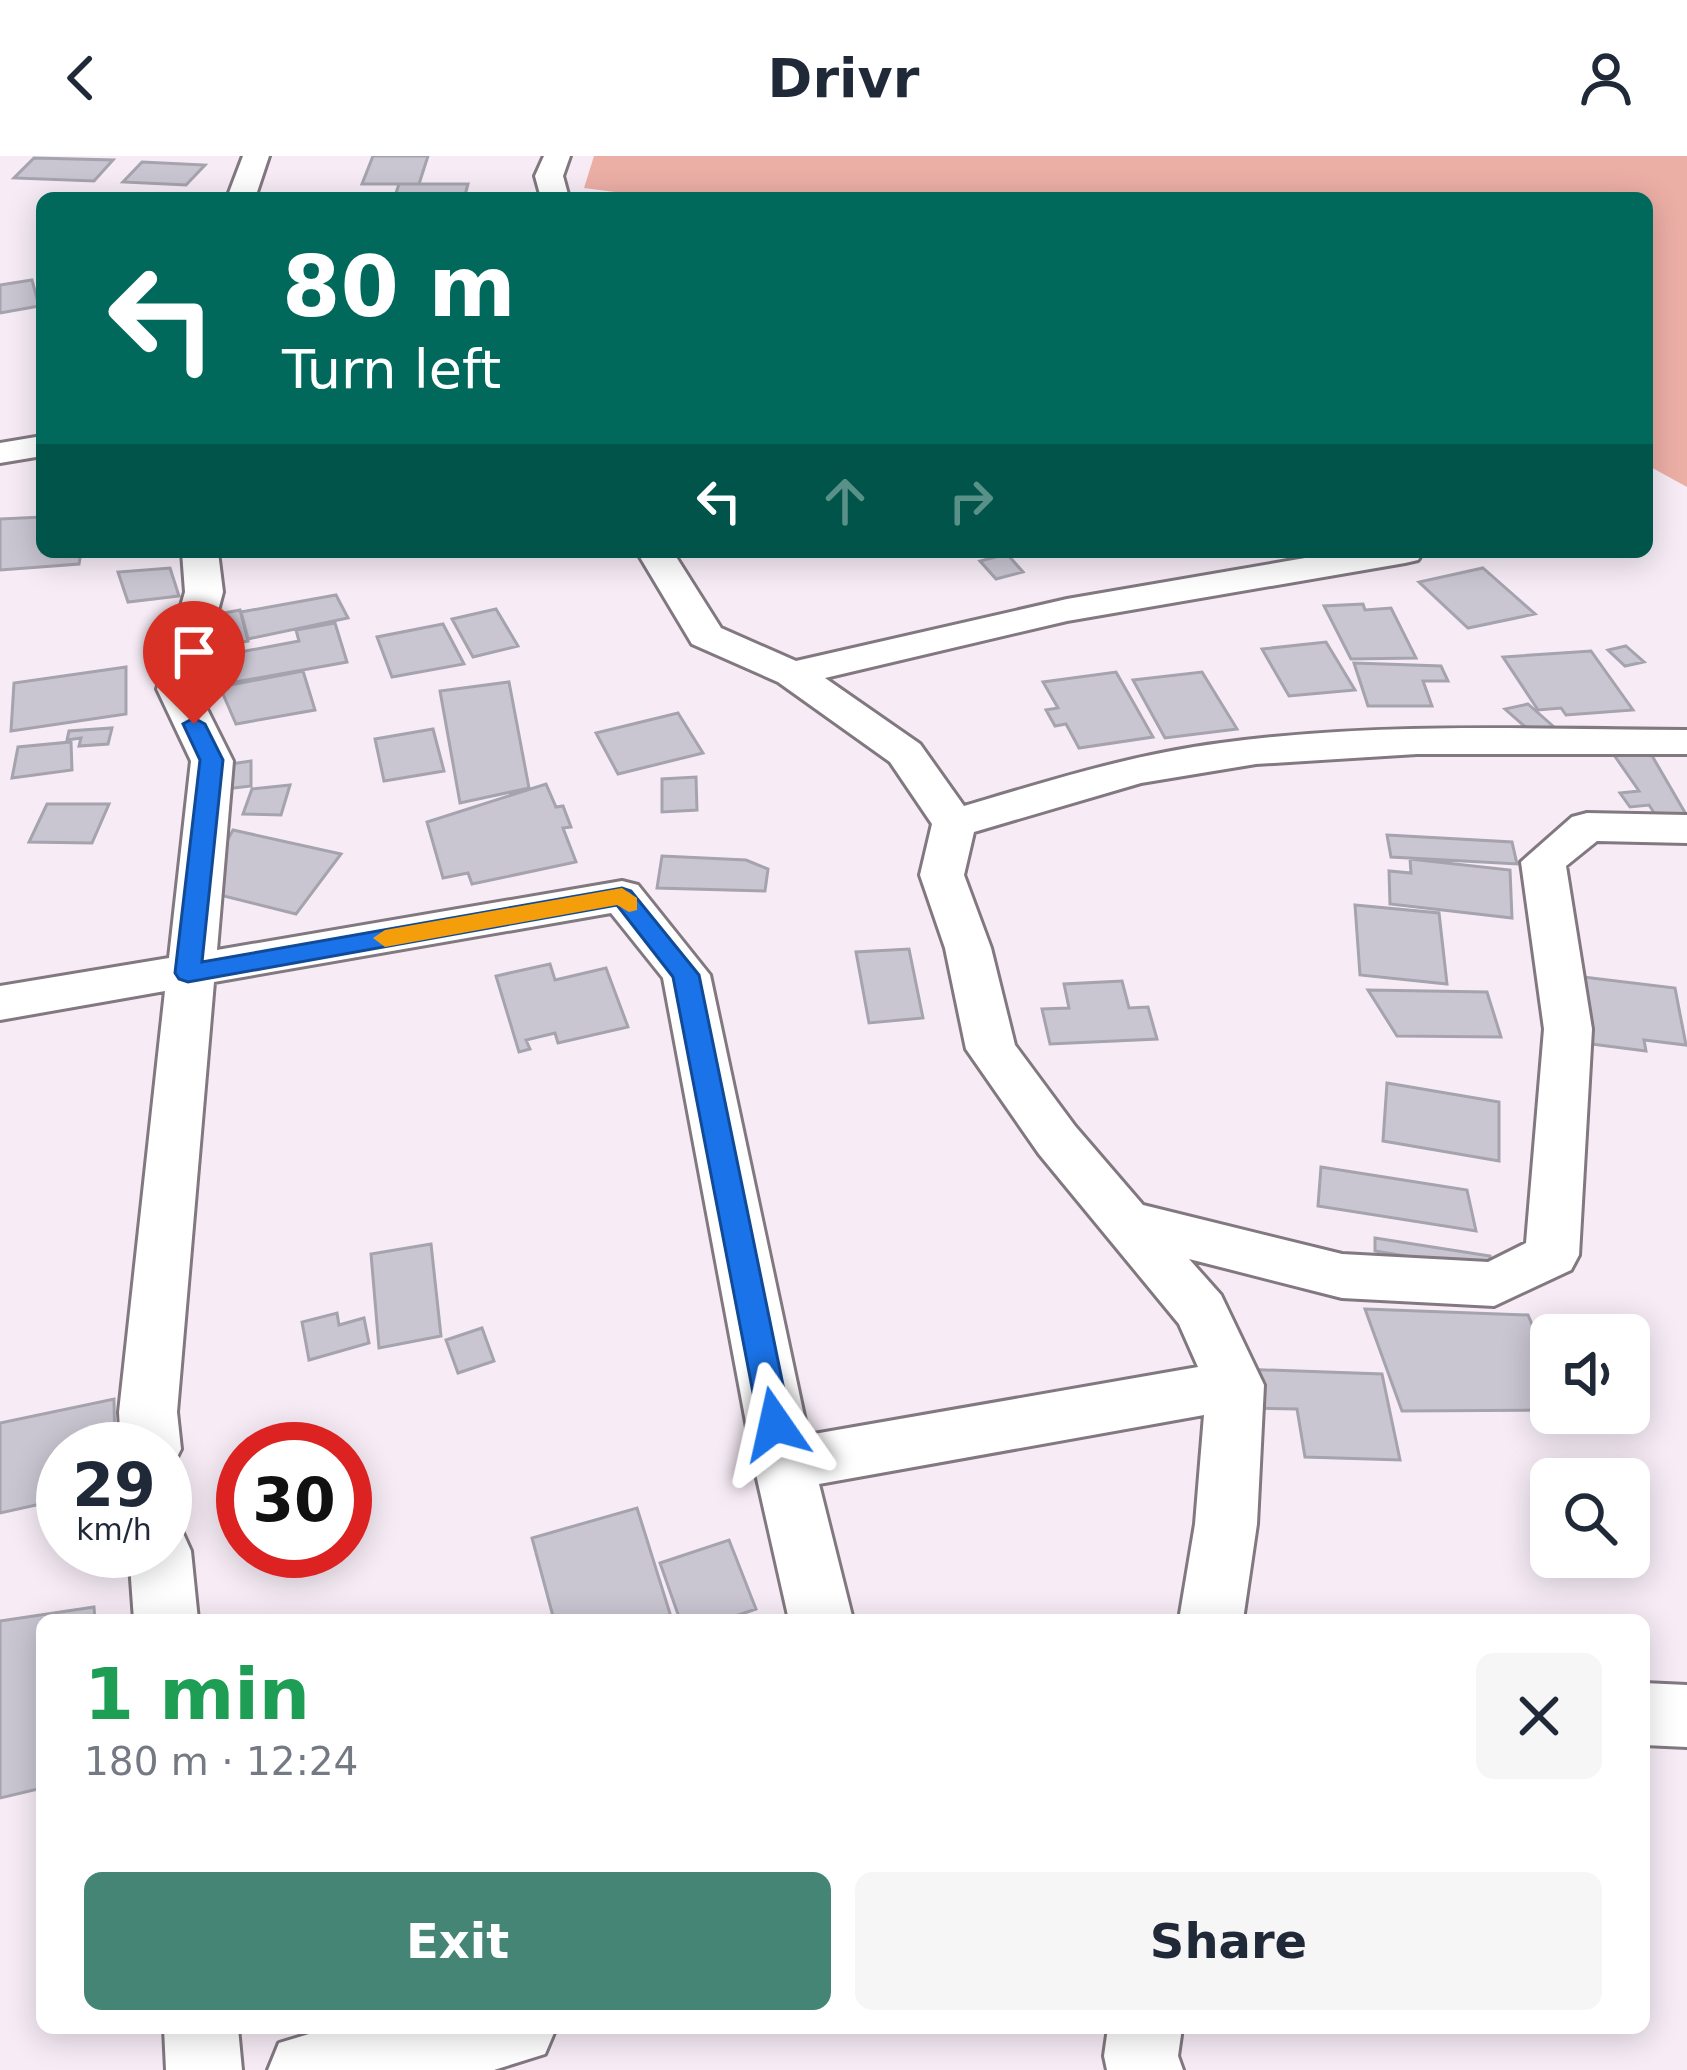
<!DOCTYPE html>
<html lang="en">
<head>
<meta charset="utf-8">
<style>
	:root { --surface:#fff; --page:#f6f6f7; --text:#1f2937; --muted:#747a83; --accent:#448575 }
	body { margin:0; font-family:"DejaVu Sans",sans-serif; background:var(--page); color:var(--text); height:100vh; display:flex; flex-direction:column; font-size:45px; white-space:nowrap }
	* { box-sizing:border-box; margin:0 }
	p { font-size:39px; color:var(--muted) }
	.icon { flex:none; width:66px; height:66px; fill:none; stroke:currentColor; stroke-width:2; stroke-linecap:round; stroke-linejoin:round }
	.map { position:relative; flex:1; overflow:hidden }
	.panel { position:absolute; left:36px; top:1458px; width:1614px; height:420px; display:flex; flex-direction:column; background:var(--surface); border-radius:18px; box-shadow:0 6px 30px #0003 }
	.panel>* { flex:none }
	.top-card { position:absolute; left:36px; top:36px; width:1617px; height:366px; border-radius:18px; box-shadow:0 6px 30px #0003; background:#00695c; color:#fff; overflow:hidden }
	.buttons { position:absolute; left:1530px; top:1158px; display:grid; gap:24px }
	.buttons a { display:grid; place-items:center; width:120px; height:120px; border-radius:18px; background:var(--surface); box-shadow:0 6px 30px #0003; font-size:60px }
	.speed { position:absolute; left:36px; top:1266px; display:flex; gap:24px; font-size:60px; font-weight:700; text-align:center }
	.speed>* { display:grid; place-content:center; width:156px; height:156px; border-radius:50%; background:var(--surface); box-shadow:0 6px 30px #0003; line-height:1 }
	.speed small { font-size:30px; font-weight:400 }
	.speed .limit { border:18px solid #d22; background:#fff; color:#111 }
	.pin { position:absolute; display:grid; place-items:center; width:102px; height:102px; color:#fff; margin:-123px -51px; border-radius:50% 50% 50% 0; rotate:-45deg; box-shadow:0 0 12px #0007 }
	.pin .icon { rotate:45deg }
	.me { position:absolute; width:132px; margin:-66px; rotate:349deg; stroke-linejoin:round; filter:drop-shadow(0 0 9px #0008) }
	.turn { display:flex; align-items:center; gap:42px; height:252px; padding:0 48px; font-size:54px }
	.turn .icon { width:156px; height:156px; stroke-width:2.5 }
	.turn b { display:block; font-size:84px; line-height:102px }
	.lanes { display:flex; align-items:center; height:114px; padding:0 48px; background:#0003; justify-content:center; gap:60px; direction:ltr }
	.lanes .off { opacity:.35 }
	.round { display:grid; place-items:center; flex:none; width:126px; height:126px; border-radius:18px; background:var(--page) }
	.headline { display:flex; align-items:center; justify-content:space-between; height:204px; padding:0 48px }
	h1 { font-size:72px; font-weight:700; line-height:90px; color:#1e9e55 }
	.action { display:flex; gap:24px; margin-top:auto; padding:24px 48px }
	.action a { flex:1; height:138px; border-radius:18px; background:var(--accent); color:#fff; font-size:48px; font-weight:700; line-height:138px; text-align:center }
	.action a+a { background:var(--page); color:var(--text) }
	header { display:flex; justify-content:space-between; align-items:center; height:156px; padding:0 48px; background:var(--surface); font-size:54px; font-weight:700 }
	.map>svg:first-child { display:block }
</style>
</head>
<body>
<header><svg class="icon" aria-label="back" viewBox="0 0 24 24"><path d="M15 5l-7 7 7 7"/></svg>Drivr<svg class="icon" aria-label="person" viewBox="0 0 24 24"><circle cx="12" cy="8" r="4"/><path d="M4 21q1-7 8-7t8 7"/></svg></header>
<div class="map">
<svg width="1687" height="1914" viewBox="0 0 1687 1914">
	<rect width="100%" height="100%" fill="#f7ecf6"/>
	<!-- green -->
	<path fill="#ecafa6" d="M594 0H1687V331L1647 309V42H661L584 32Z"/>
	<!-- building -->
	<path fill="#c9c6d2" stroke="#a5a3ae" stroke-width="3" d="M373 0H428L419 28H362Z
		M34 2 113 4 94 25 14 22Z
		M142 6 205 9 186 29 123 26Z
		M399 28H468L465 39 395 40Z
		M32 124 39 150 0 157V129Z
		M42 361V396H81L79 408 0 414V363Z
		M1007 398 1023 416 996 423 980 405Z
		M170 412 179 440 128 446 118 416Z
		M1483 412 1535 458 1468 472 1419 426Z
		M336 439 348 462 248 483 241 456Z
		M1363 448 1365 454 1391 452 1416 502 1351 503 1324 450Z
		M496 453 518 490 473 501 452 463Z
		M240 454 248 485 215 491 208 460Z
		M335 467 347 506 197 533 192 505 299 485 296 474Z
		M443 468 464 508 392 521 377 481Z
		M1326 486 1355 534 1289 540 1262 493Z
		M1626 490 1644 506 1625 510 1608 494Z
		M1591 495 1633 554 1566 559 1561 552 1538 554 1503 501Z
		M1354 507 1441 510 1448 525H1423L1432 550H1368Z
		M126 511V558L11 575 14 527Z
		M303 515 315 554 236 568 220 531Z
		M1116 516 1153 581 1079 592 1066 568 1055 570 1046 554 1058 552 1043 526Z
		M1202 516 1237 573 1165 582 1133 524Z
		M509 526 529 632 460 647 440 535Z
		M1528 548 1562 578 1540 584 1505 553Z
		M678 557 703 597 618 618 596 577Z
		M112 572 108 588 79 590 81 582 67 584 69 575Z
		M433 573 444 615 384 625 375 583Z
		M71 586 72 614 12 622 18 591Z
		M1651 598 1687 660V667L1662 669 1649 649 1630 651 1620 637 1639 635 1614 599Z
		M251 605V630L217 634V610Z
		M696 621 697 654 662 656V623Z
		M546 628 556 651 563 650 571 671 563 672 576 706 472 728 468 717 443 722 427 666Z
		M290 629 281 659 243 658 252 633Z
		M47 648H109L92 687 29 686Z
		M233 674 341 698 296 758 200 734Z
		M1387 679 1512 686 1517 708 1391 701Z
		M662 700 746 704 768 713 765 735 657 732Z
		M1410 703 1510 714 1512 762 1390 748 1389 715 1411 717Z
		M1355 749 1439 757 1447 828 1360 819Z
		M909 793 923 862 869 867 856 796Z
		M550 808 555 824 606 812 628 871 558 887 555 877 526 884 530 893 519 896 496 820Z
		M1575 820 1675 832 1686 889 1644 884 1646 895 1583 887Z
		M1122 825 1129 852 1148 851 1157 883 1050 888 1042 853 1069 852 1064 828Z
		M1368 834 1487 836 1501 881 1397 880Z
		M1387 927 1499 946V1005L1383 985Z
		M1321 1011 1467 1034 1476 1075 1318 1050Z
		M1375 1082 1490 1100V1114L1375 1095Z
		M431 1088 441 1180 379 1192 371 1098Z
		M1365 1153 1528 1159 1551 1213V1254L1402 1255Z
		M337 1157 339 1169 364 1162 369 1187 309 1204 302 1166Z
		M482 1172 494 1205 458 1217 446 1184Z
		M1239 1213 1382 1218 1400 1304 1305 1301 1297 1253 1244 1252Z
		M114 1243 115 1293H63V1343L0 1357V1267Z
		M637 1352 672 1464H554L532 1382Z
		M729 1384 756 1453 724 1464H680L660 1407Z
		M94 1451 95 1464H42V1632L0 1642V1465Z"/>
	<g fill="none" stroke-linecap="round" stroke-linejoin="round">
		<defs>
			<path id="street" d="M243 0H269L255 42H227Z
				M544 0H570L563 20 569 42H541L535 20Z
				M42 280V300L0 307V287Z
				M182 396H218L223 436 197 533 233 605 217 794 622 725 638 729 710 819 808 1279 1198 1211 1179 1168 1039 998 966 893 945 792 920 719 932 668 890 606 778 526 692 488 637 396H673L721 472 796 505 1067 443 1340 396H1423L1418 404 1405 407 1067 465 825 522 920 588 964 650C1048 625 1134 598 1221 587 1375 566 1532 573 1687 574V598H1417L1256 608 1141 627 974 676 964 719 991 792 1015 889 1075 970 1143 1049 1342 1098 1488 1106 1526 1087 1544 873 1521 706 1572 661 1587 657 1687 659V687L1597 685 1566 710 1592 873 1579 1099 1571 1114 1494 1150 1342 1142 1189 1103 1221 1139 1264 1229 1257 1368 1243 1464H1179L1195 1368 1204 1259 819 1328 853 1464H789L754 1309 663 822 611 757 214 826 177 1256 181 1293 172 1311 165 1313V1293H121L119 1256 165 835 0 864V830L169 802 191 605 157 533 185 436Z
				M165 1369 182 1375 191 1395 198 1464H134L129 1395H165Z
				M1644 1527 1687 1529V1591L1644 1589Z
				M164 1872H238L242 1914H166Z
				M329 1872H556L545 1898 494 1914H268L279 1887Z
				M1108 1872H1182L1178 1900 1183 1914H1107L1104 1900Z"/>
		</defs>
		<!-- street casing -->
		<use href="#street" stroke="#817880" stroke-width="6"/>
		<!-- street -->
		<use href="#street" fill="#fff" fill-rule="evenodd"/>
	</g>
	<!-- route -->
	<path fill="#1a73e8" stroke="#114b97" stroke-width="3" d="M194 562 205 568 223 604 202 806 622 732 631 735 699 819 791 1268 786 1278 775 1282 764 1278 759 1268 673 821 617 749 188 826 179 823 175 817 200 604 183 568Z"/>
	<!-- slow -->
	<path fill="#f59e0b" d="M622 732 637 742V754L629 756 617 749 385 791 373 782 385 774Z"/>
</svg>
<div class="buttons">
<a><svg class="icon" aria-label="sound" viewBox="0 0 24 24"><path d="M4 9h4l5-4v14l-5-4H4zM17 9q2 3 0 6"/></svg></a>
<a><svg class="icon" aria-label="search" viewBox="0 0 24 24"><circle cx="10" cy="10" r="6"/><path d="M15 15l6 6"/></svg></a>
</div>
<div class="speed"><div>29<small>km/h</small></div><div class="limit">30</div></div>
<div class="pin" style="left:194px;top:568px;background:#d93025"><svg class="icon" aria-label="arrive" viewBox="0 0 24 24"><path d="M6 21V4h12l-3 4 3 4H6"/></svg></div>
<svg class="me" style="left:775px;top:1268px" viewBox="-20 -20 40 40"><path d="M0-17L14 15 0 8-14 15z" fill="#1a73e8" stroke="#fff" stroke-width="4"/></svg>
<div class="top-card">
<div class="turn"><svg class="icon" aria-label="left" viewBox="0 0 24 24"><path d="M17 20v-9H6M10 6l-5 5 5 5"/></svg><div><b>80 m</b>Turn left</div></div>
<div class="lanes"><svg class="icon" aria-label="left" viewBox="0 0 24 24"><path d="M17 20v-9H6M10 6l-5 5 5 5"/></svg><svg class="icon off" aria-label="ahead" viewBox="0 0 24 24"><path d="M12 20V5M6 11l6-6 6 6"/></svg><svg class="icon off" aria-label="right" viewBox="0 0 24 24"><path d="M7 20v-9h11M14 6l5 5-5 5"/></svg></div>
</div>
<section class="panel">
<div class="headline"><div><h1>1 min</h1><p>180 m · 12:24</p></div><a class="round"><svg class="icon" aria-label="close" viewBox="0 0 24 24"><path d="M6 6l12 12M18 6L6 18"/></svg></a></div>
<div class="action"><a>Exit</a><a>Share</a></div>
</section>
</div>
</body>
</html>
